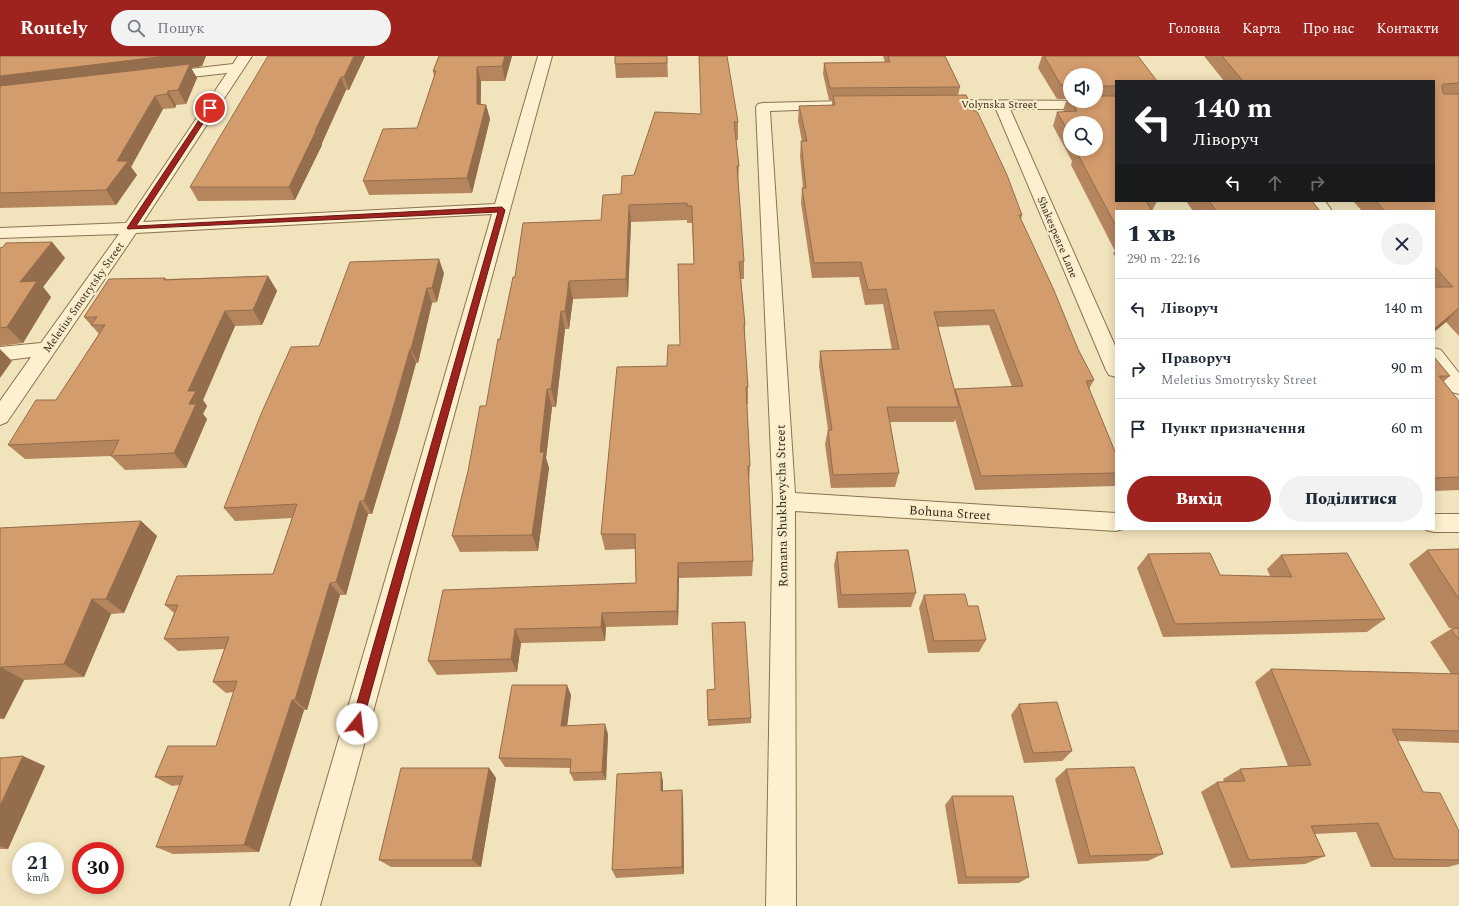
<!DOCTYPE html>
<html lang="uk">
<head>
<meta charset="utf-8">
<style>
	:root { --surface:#fff; --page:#f2f2f3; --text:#1f2937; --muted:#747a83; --line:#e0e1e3; --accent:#9e231e }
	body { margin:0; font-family:Spectral,serif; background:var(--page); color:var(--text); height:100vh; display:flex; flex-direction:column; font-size:15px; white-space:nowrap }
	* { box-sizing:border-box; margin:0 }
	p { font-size:13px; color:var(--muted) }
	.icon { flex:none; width:22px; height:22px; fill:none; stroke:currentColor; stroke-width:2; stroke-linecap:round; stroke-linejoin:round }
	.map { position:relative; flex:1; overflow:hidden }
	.details { position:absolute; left:1115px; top:154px; width:320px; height:320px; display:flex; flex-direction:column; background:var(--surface); border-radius:0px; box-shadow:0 2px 10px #0003 }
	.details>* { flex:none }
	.hud { position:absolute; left:1115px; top:24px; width:320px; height:122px; border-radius:0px; box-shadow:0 2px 10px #0003; background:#202124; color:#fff; overflow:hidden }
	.tools { position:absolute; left:1063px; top:12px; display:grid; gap:8px }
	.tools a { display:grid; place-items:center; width:40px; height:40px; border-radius:50%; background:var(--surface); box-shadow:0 2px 10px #0003; font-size:20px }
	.speed { position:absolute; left:12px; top:786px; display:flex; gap:8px; font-size:20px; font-weight:700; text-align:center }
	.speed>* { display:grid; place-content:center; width:52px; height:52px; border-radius:50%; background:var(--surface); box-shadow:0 2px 10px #0003; line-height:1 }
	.speed small { font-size:10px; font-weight:400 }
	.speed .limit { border:6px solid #d22; background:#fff; color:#111 }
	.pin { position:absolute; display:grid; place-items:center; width:34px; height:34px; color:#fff; margin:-17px; border:2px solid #fff; border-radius:50%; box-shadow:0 1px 4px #0007 }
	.me { position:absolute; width:44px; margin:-22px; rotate:16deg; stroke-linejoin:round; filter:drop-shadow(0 0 3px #0008) }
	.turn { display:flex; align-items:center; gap:14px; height:84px; padding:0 12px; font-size:18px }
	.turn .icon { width:52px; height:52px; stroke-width:2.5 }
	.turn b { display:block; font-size:28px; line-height:34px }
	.lanes { display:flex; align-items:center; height:38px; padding:0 12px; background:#0003; justify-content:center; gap:20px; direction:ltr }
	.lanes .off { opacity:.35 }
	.round { display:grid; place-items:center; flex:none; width:42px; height:42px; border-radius:21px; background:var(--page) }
	.head { display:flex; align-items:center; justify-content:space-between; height:68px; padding:0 12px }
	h1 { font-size:24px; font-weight:800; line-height:30px }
	.button { display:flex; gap:8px; margin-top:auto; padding:8px 12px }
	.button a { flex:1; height:46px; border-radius:24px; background:var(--accent); color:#fff; font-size:16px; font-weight:800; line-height:46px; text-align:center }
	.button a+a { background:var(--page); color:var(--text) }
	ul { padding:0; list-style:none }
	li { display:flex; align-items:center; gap:12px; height:60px; padding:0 12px; border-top:1px solid var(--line) }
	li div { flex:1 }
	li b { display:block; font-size:15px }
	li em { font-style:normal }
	header { display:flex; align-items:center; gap:24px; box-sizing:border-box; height:56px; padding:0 20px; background:var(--accent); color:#fff }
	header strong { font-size:19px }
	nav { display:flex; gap:22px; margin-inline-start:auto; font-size:14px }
	.search { width:280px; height:36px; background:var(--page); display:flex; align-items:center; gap:10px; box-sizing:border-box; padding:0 14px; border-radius:22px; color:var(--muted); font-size:15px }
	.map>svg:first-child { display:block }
</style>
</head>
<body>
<header>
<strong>Routely</strong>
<div class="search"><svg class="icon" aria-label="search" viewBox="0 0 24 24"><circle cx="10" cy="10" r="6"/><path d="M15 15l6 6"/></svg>Пошук</div>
<nav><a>Головна</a><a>Карта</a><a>Про нас</a><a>Контакти</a></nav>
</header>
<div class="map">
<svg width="1459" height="850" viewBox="0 0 1459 850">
	<rect width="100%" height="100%" fill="#f1e3bb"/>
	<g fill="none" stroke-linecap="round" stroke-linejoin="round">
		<defs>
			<path id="minor" d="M238 0H252L143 166 495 148 538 0H552L320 850H290L492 158 136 177 7 366 0 369V345L31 301 0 305V291L41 287 119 178 0 182V172L126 167 227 17 164 24 159 23 157 20 159 17 164 16 233 8Z
				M941 44 1116 45V53H1010L1116 292V321L1109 319 1106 314 996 53 936 51 934 48 936 45Z
				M845 45 850 46 852 49 850 52 770 55 795 437 1116 457V473H1123L1116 475 795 455 796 850H766L773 445 756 51 758 48 763 47Z
				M1308 145H1325L1332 155H1315Z
				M1434 292 1441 294 1459 317V338L1452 336 1434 313Z
				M1434 458H1459V476H1434L1426 474 1434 473Z"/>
		</defs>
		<!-- minor casing -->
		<use href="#minor" stroke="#8a7353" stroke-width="2"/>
		<!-- minor -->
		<use href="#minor" fill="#fcf0cf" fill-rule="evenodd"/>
	</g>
	<!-- wall -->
	<path fill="#b5865e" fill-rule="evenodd" d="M0 0H206L202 10 191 12 197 22 186 48 176 49 175 52 163 53 131 111 137 119 116 149 0 152Z
		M365 0 349 34H346L322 87V89L295 144 198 145 190 131Z
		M439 0H512L505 25H481V49H486L490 63 472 137 369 139 363 125 417 72 434 21 433 15Z
		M667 0 668 21 616 22 615 8Z
		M883 0H945L960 31 958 39 1022 159 1021 164 1078 293 1094 324 1089 333 1116 398V428L1115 430 975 434 955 363 954 366H890L899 417 895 431 831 432 825 388 828 374 819 310 820 295 892 294 883 248 865 249 859 221 812 222 801 147 802 132H803L800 100 801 85H802L798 65 799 50 832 49V44H829L823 18 824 7 885 6ZM989 269 1012 331 955 333 954 334 938 271Z
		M1042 0H1138L1116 25V145H1157L1152 155H1116V202L1113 197 1115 195 1071 109 1072 105 1053 70 1057 56H1064L1063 54 1067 43H1057L1038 12ZM1070 19H1096V45H1070ZM1070 67 1096 93H1070Z
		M1204 0H1459V280L1446 266 1434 276V155H1362L1353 145H1434V25H1224Z
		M655 56 738 66V84H736L739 110 738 127 744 205V223H741L745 269V287L748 331V348H747L750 410 749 426 753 505 752 520 679 522 678 569 606 571 605 585 521 587 517 616 437 619 428 605 636 527 635 493 605 494 601 478 667 310 680 289 694 208 692 167H687V164L631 166 628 241 573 243 569 273H565L556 351H552L546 402 549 412 538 495 460 496 452 480 486 350 500 283 515 221 601 164 634 119Z
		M1186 145H1312L1320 155H1193Z
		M52 186 65 202 43 231 51 241 23 287 0 290V192Z
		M444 217 437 246 432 247 418 307H416L398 373 372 458H368L346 539H340L307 654H304L259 796 173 798 156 791 180 729 172 730 155 721 216 690 234 636 226 637 213 626 224 593 178 595 164 583 174 557 165 549 273 518 292 462 235 465 224 452 319 290Z
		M268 220 277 235 262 269 235 270 203 344 207 350 203 358 207 363 186 412 125 414 111 400 25 403 8 389 56 344 99 278 84 261 165 222 166 223Z
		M1434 301 1450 320 1443 326 1459 345V434L1434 435Z
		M141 465 157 480 124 557 111 558 84 621 24 624 4 663H0V472Z
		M1459 493V572H1449L1409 508 1427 494Z
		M837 496 916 537 911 551 838 552 834 509Z
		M1148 498 1220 519 1270 520 1267 513 1281 499 1385 563 1367 576 1163 581 1137 512Z
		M924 539 968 550 986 584 979 596 928 597 919 552Z
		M1451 573 1459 584V687L1398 685 1423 736 1459 775V808L1448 811H1371L1356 776 1315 778 1325 800 1305 808 1231 812 1201 736 1217 726H1224L1223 723 1240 713 1288 710 1255 626 1271 613 1451 618 1430 586Z
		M707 634 751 662V667L708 670Z
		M571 639 567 670 608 678 606 724 574 725 570 717 571 712 505 711 499 702Z
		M1019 648 1072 695 1062 705 1024 707 1011 659Z
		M0 702 45 710 8 793H0Z
		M489 712 496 722 481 811H391L379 804Z
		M1066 713 1163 798 1148 805 1078 808 1055 723Z
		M661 716 663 726V735L683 744 684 818 616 822 612 814Z
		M952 740 1029 821 1019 827 958 828 945 749Z"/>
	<!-- shaded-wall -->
	<path fill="#946d4c" d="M166 0H206L202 10 191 12 197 22 186 48 178 34 0 35V20Z
		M354 0H365L349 34 344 21Z
		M505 0H512L505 25 502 10Z
		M477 11 481 25 480 63 477 48Z
		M341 21 346 34 322 87V89L295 144 289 131Z
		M168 35 176 49 175 52 167 38Z
		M155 40 163 53 131 111 137 119 116 149 106 134 117 105Z
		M486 49 490 63 472 137 467 122Z
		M629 149 631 166 628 241 626 223Z
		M52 186 65 202 43 231 51 241 23 287 7 271 20 226Z
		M439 203 444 217 437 246 432 232Z
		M268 220 277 235 262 269 253 254Z
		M569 225 573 243 569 273 565 255Z
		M427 232 432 247 418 307 411 293Z
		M1459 252 1446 266 1434 276V273Z
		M225 255 235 270 203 344 207 350 203 358 207 363 186 412 174 397 189 348 188 335Z
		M561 255 565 273 556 351 551 333Z
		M0 293 12 305 0 322Z
		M410 293 416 307 398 373 372 458 364 445Z
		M547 333 552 351 546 402 549 412 538 495 532 479 540 396Z
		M360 445 368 458 346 539 336 526Z
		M141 465 157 480 124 557 106 543Z
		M678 507 679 522 678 569 677 555Z
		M330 527 340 539 307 654 295 644Z
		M92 543 111 558 84 621 64 608Z
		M602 557 606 571 605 585 601 571Z
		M515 573 521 587 517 616 511 603Z
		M1 611 24 624 4 663 0 661V614Z
		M567 629 571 639 566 679 561 670Z
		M292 644 304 654 259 796 244 789Z
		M605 668 608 678 606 724 602 716Z
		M23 700 45 710 8 793 0 790V750Z
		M489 712 496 722 481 811 472 804Z
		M661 716 663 726V744L661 735Z
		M682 734 683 744 684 818 682 811Z"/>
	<!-- building -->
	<path fill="#d39c6d" stroke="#946d4c" d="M0 0H166L0 20Z
		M268 0H354L344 21H341L315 75H316L289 131H190Z
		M439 0H505L502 10 477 11V48L486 49 467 122 363 125 383 73 417 72 436 15H433Z
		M615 0H667V7L615 8Z
		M699 0H727L738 66H734L739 110H737L744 205 739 206 745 269H744L748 331H746L750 410H748L753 505 678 507 677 555 602 557 601 571 515 573 511 603 428 605 443 534 636 527 635 478H601L617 311 667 310 668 289H680L678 208H694L692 150H687V147L629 149 626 223 569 225 565 255H561L551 333H547L540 396H544L532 479 452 480 468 415 480 350H486L498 283H500L513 221H515L523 167 601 164 603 139 621 138 622 120 634 119 655 56 701 58Z
		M888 0H945L960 31 830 32 824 7 890 6Z
		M1044 0H1138L1157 25H1116V30H1096V19H1070V29H1061Z
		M1222 0H1459V27L1444 28 1442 29 1443 37 1444 38H1459V252L1434 273V231H1453L1434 210V155H1385L1376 145H1434V25H1243Z
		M190 8 178 34 168 35 167 38 155 40 117 105H128L106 134 0 137V30Z
		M966 39 974 55H977L1007 119 1022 159H1019L1053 232 1078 293 1094 324 1086 325 1116 398V417L981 420 955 333 1023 330 994 254 934 256 959 351H887L899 417 833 419 828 374H832L820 295 899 293 886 233 868 234 861 206 814 207 802 132H806L801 85H807L799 50 835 49 833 40Z
		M1096 40H1116V145H1146L1152 155H1116V170L1076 95H1080L1079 93H1096V67H1070V78L1057 56 1077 55 1071 45H1096Z
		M1209 145H1312L1320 155H1216Z
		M52 186 20 226 37 225 7 271 0 272V192L3 191 6 187Z
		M439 203 432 232H427L411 293H410L391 359 364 445H360L336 526 330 527 295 644H292L244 789 156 791 183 720 155 721 168 690H216L237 625 213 626 229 581 164 583 178 549H165L177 520 273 518 297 448 224 452 261 358 291 291 319 290 350 206Z
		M268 220 253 254 225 255 188 335H196L189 348H196L174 397 111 400 119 384 8 389 36 344H56L105 269H91L97 261H84L109 223 165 222 164 224Z
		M1434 301 1450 320H1439L1459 345V421L1434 422Z
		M141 465 106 543H92L64 608 1 611 0 614V472Z
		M1459 493V543L1427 494Z
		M908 494 916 537 841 539 837 496Z
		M1210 497 1220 519 1292 521 1281 499 1347 497 1385 563 1175 568 1148 498Z
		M965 538 968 550H978L986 584 934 585 924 539Z
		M745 566 751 662 708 664 707 634 715 633 712 567Z
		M1459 572V584L1451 573Z
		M1271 613 1459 618V675L1392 673 1423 736 1440 737 1459 775V804L1394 803 1378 767 1311 770 1325 800 1249 804 1217 726 1245 725 1240 713 1311 709Z
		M512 629H567L561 670 605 668 602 716 570 717 571 703 499 702Z
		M1057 646 1072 695 1033 697 1019 648Z
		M23 700 0 750V702Z
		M1134 711 1163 798 1090 800 1066 713Z
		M401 712H489L472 804H379Z
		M661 716V735L682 734V811L612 814 617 718Z
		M952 740H1013L1029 821H966Z"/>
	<!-- route -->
	<path fill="#9e231e" stroke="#671714" d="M210 50 213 52 136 170 502 151 505 154 362 668 361 672 357 674 353 672 351 668 498 156 128 173 127 172 207 52Z"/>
	<g text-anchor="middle" stroke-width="4" stroke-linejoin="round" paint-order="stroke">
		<!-- far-street labels -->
		<g font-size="11" fill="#37291a" stroke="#f8edcb">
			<text x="999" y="52">Volynska Street</text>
			<text transform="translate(1058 181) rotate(67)" y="4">Shakespeare Lane</text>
			<text transform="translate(83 241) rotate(-55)" y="4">Meletius Smotrytsky Street</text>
		</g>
		<!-- street labels -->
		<g font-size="13" fill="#37291a" stroke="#f8edcb">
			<text transform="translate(781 450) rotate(-91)" y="5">Romana Shukhevycha Street</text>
			<text transform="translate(950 456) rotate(4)" y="5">Bohuna Street</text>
		</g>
	</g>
</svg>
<div class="tools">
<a><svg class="icon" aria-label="sound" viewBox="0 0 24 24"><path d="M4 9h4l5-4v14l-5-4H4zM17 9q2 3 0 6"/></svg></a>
<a><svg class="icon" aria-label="search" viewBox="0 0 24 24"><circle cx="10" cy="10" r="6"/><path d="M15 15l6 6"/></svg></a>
</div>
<div class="speed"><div>21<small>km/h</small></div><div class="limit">30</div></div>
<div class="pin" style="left:210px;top:52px;background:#d93025"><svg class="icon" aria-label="arrive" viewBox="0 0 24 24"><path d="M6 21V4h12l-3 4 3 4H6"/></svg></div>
<svg class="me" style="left:357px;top:668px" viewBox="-20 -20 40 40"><circle r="19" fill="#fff"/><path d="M0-13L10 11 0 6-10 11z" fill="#9e231e"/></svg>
<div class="hud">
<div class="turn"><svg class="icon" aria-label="left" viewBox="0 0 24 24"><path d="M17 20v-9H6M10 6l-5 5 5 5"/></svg><div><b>140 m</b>Ліворуч</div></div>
<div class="lanes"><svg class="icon" aria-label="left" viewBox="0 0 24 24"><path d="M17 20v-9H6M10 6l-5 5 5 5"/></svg><svg class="icon off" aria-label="ahead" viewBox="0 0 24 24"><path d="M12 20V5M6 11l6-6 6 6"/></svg><svg class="icon off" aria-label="right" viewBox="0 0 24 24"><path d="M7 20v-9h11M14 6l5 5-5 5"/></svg></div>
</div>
<section class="details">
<div class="head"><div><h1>1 хв</h1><p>290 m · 22:16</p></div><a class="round"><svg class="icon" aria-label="close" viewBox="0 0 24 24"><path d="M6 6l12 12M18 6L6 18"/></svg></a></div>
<ul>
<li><svg class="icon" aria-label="left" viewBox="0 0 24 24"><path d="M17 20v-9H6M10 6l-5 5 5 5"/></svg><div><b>Ліворуч</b></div><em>140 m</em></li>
<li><svg class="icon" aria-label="right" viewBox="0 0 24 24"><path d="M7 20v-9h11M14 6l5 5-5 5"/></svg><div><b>Праворуч</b><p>Meletius Smotrytsky Street</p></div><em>90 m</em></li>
<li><svg class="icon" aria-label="arrive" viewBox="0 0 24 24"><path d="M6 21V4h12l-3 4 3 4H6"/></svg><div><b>Пункт призначення</b></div><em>60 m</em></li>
</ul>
<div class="button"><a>Вихід</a><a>Поділитися</a></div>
</section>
</div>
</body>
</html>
